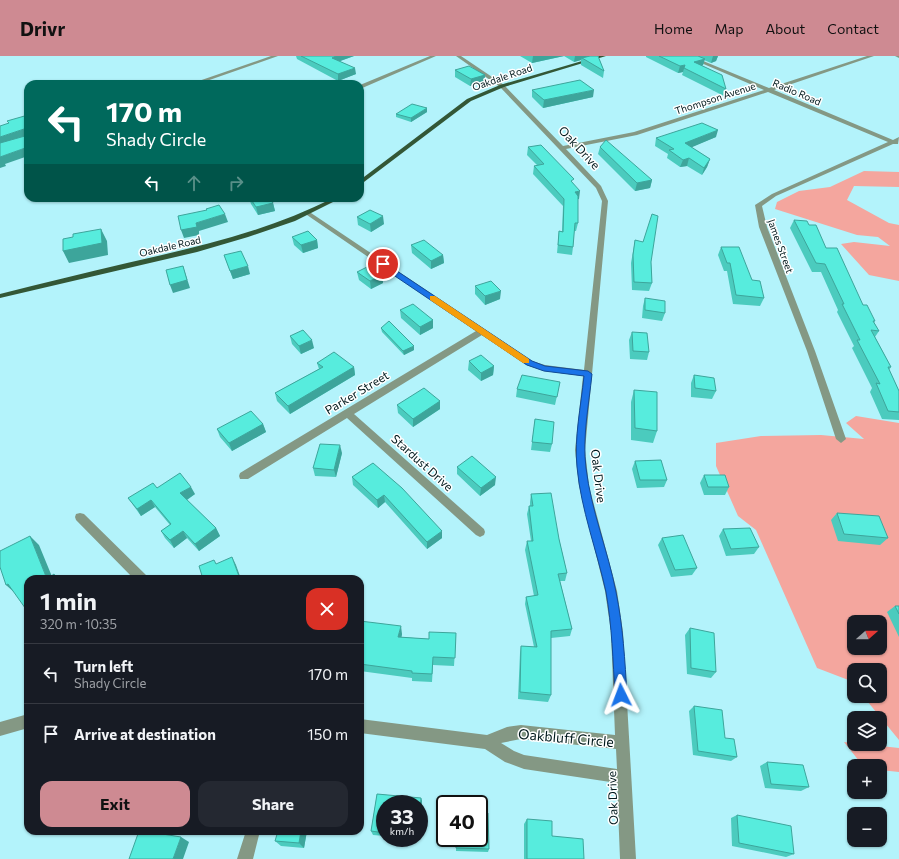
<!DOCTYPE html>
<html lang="en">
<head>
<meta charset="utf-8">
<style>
	:root { --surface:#171b24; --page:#242831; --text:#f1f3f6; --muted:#9ea1a6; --line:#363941; --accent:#ce8a92 }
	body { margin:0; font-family:Commissioner,sans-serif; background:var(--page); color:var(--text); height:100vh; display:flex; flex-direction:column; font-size:15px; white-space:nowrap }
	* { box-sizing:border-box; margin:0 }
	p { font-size:13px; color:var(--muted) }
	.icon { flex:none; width:22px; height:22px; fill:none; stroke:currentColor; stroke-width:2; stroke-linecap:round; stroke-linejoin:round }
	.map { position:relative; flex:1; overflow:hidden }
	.panel { position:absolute; left:24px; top:519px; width:340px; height:260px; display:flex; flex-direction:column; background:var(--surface); border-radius:12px; box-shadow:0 1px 3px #0004 }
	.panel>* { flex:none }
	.guide { position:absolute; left:24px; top:24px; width:340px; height:122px; border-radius:12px; box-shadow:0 1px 3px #0004; background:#00695c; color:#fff; overflow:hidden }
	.needle { width:26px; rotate:69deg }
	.tools { position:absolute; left:847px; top:559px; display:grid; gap:8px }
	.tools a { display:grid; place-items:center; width:40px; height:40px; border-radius:8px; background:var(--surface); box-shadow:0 1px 3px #0004; font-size:20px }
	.speed { position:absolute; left:376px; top:739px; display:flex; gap:8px; font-size:20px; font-weight:700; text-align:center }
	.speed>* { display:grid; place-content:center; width:52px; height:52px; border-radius:50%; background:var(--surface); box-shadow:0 1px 3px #0004; line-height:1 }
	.speed small { font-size:10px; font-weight:400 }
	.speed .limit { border:2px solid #111; border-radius:6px; background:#fff; color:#111 }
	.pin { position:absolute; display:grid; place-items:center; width:34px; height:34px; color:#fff; margin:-17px; border:2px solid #fff; border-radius:50%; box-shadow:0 1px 4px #0007 }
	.me { position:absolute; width:44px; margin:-22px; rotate:357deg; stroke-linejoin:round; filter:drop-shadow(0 0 3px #0008) }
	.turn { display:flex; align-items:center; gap:14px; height:84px; padding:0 16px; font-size:18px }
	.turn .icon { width:52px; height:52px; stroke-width:2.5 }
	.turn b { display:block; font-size:28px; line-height:34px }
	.lanes { display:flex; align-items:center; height:38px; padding:0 16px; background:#0003; justify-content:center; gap:20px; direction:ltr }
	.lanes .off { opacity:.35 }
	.round { display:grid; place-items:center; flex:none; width:42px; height:42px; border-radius:12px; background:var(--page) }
	.headline { display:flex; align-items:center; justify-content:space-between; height:68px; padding:0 16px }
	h1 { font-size:24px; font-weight:700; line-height:30px }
	.button { display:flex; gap:8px; margin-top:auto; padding:8px 16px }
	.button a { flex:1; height:46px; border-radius:12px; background:var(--accent); color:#111; font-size:16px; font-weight:700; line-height:46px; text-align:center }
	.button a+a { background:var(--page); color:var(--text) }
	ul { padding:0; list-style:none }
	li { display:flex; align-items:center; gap:12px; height:60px; padding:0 16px; border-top:1px solid var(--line) }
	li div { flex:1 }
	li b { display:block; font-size:15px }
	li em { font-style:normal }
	header { display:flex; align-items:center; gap:24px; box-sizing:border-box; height:56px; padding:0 20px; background:var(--accent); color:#111 }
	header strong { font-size:19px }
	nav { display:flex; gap:22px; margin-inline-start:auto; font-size:14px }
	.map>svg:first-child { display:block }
</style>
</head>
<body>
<header>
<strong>Drivr</strong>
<nav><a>Home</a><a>Map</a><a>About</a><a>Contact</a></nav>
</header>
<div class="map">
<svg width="899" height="803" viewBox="0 0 899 803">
	<rect width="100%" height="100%" fill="#b3f3fb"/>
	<!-- green -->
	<path fill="#f4a69e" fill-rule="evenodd" d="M864 115 899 116V131L854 130 847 144 889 167 899 169V225L869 219 841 188 854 186 890 190 878 181 857 179 775 153 777 146 799 135 830 131Z
		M856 360 899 367V684L863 640H880V614H854V629L851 625 817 612 756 474 738 460 716 410V387L761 380 821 379 864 383 846 367ZM854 566H880V592H854Z
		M844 686 899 692V716L880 714V710H863Z"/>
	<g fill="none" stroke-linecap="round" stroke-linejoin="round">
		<!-- minor -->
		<path fill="#849884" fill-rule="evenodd" d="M271 0H278L198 28H190Z
			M430 0H436L360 33V29Z
			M456 0H461L504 29 563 90 634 76 764 34 685 0H691L769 32 867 0H874L774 34 893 84 899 81 898 88H893L776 140 762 150 767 171 815 295 846 383 841 387 836 383 807 295 759 171 755 149 772 138 888 86 768 36 637 79 566 93 601 130 608 145 585 394 589 430 617 535 623 576 636 803H620L617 727 524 713 505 706 485 693 360 677V663L487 679 507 671 521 669 615 679 611 576 605 535 579 430 575 394 583 320 544 315 526 309 482 279 354 358 484 473 485 476 484 479 480 481 476 479 347 362 248 423H240L239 420 240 417 476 275 307 159V157H311L532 305 545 309 584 314 602 145 596 132 500 31ZM521 683 616 693 617 713 524 699 514 695 501 687Z
			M895 0H899V2Z
			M80 457 84 458 146 519 148 523H134L76 464 75 461 76 458Z
			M28 658V672L0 680V666Z
			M246 775H260L253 803H237Z"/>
		<!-- major -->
		<path fill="#335736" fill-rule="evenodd" d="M599 0H606L504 31 471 45 360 129V124L467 43 500 29Z
			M333 142H341L295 165 248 181 197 196 0 242V238C42 227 85 217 127 207 198 191 268 175 333 142Z"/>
	</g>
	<!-- wall -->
	<path fill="#4bcbbe" d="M296 0H354L340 5 356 18 338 25 297 3Z
		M520 0H598L604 15 603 22 581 9V4L574 6 564 0 532 7Z
		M646 0H718L716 5 711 7 704 4 703 9H702L726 33 724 40 682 19 683 16 678 17 646 1Z
		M455 14 485 19V26L470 30 455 21Z
		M532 34 593 41 543 52 532 41Z
		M427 56 411 66 396 61V58Z
		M716 81 691 91 710 103 707 111 702 119 687 110 680 111 667 102 668 98 655 90 656 82Z
		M528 91 573 127 579 143H578V167L576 175H574L573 191 572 199 557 197 559 175H562L563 150 533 118 534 110 537 109 527 99Z
		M600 91 652 124 650 132 635 135 598 98Z
		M249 142H270L273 147 275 155 258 159 251 148Z
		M357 161 384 168 371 176 358 169Z
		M794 164 809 169 826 192 863 249 875 265 874 266 879 275 875 281 891 311 889 314 899 335V364L882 363 870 336 872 332 852 292 854 290 837 256 838 254 821 216H812L790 172Z
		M292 181 317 184 318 192 303 197 294 189Z
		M635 184 651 206 652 227 649 235 632 234 631 207Z
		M411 189 443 199 444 207 431 213 412 197Z
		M721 191 764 242 760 250 733 248 727 215H724L718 199Z
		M224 199 250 218 233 223Z
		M357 216 382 219 383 227 371 233 359 224Z
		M475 230 500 243 485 249 475 238Z
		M645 242 665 257 662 265 642 262 643 250Z
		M400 254 433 264V272L420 279 401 262Z
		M381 272 414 294 404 299 382 276Z
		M632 276 649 296 647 304 630 303 629 284Z
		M290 280 314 292 301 298 292 288Z
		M469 305 494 310 493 319 481 325 468 314Z
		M317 307 354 311 355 319 290 358 277 345 275 337 319 313Z
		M694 319 716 335 712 343 691 341V327Z
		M560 326 555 349 516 341 517 333Z
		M634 334 657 375 653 387 631 384V346Z
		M440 345V353L413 371 398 357 397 349Z
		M535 363 552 388 550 396 531 394Z
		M263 368 266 376 232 395 220 381 217 373Z
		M342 397 336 421 315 420 313 412Z
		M635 405 667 424 664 431 637 432 632 413Z
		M373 407 442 482 427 493 385 446 378 452 353 429 352 421Z
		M457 411 495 429 480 440 457 418Z
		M704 419 729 431 725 439H704L700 427Z
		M157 432 195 438 187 444 216 472 220 480 199 495 187 482 174 492 165 482 161 475 170 469 155 451 141 460 128 442Z
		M531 438 559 483 567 517 565 525H560L572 573 570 580 551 582V639L548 646 518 643 520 597 521 590 534 591 525 548 526 541 534 540 525 494 527 485H531L527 458 529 450H530V446Z
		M837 457 888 482 880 489 838 485 831 464Z
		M723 473 759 491 754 498 726 500 719 480Z
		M662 482 697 512 692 519 671 521 658 489Z
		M895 550H899V581L887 556Z
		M360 567 402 578 401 581 429 583 456 577 454 610 433 609 432 626 412 625V622L360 615Z
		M690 572 716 616 711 622 687 618 685 579Z
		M694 650 725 682 737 701 731 705 693 699 689 655Z
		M767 706 809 731 801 735 765 732 760 710Z
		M377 738 421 742 422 745 419 775V748H385V780L373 779 371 775Z
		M737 759 794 798 786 801 732 790 731 762Z
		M527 763 552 780 584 803H524V768Z
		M307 775 304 792 281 790 275 785Z
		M322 775H346L345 777Z
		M456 782 489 793 488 796 456 795Z"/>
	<!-- shaded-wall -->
	<path fill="#3da59b" d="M336 0H354L332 8V2Z
		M533 0H564L532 7Z
		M575 0H594L582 2 581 4 574 6Z
		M713 0H718L716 5 711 7Z
		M705 3 703 9 693 12 694 6Z
		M685 9 683 16 678 17 680 10Z
		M355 12 356 18 338 25V18Z
		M485 19V26L470 30 471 23Z
		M594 34 593 41 543 52 544 44Z
		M427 52V56L411 66V62Z
		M24 73 28 81 0 89V81Z
		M718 74 716 81 683 95 685 87Z
		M28 91V100L5 108 6 110 0 112V101Z
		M689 102 687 110 680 111 683 104Z
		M710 103 707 111 702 119 704 112Z
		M652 124 650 132 635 135 637 127Z
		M580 135 579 143 574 144 575 136Z
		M273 147 275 155 258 159 256 151Z
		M225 158 228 166 199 175V179L184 182 181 174 196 167Z
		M383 160 384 168 371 176 370 168Z
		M101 173 107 185 108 199 69 207 63 195Z
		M317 184 318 192 303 197 301 189Z
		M443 199 444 207 431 213V205Z
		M183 210 190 232 173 237 170 229Z
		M248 210 250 218 233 223 230 215Z
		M382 219 383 227 371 233 370 225Z
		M501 235 500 243 485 249V240Z
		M433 264V272L420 279V271Z
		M312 284 314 292 301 298 299 290Z
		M414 290V294L404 299 403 295Z
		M494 310 493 319 481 325V317Z
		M354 311 355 319 290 358 288 350Z
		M440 345V353L413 371V363Z
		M263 368 266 376 232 395 229 387Z
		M340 389 342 397 336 421 334 414Z
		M496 421 495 429 480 440 481 432Z
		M191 431 195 438 185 445 180 437Z
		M384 439 385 446 378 452 377 444Z
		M151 444 155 451 141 460 137 453Z
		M216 472 220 480 199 495 195 488Z
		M183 475 187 482 174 492 170 484Z
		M442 475V482L427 493V486Z
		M30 480 39 489 53 523H47Z
		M232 501 236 509 241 523H240Z
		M8 528 15 537 6 529Z
		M401 570 402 578 400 590 398 581Z
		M421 742 422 745 419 775V765Z
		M301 775H307L304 792 299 787Z
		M181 781 189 786 183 803H173Z"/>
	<!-- building -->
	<path fill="#57ecdd" stroke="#3da59b" d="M301 0H336L332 2 355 12 338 18Z
		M590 0H598L604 15 582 2Z
		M659 0H698L705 3 694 6 722 19 726 33 684 12 685 9 680 10Z
		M469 10 485 19 471 23 455 14Z
		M580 24 594 34 544 44 532 34Z
		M412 48 427 52 411 62 396 58Z
		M28 59V91L0 101V87L25 80 26 75 24 73 0 81V70L9 67 7 65Z
		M702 67 718 74 685 87 710 103 704 112 689 102 683 104 669 94 674 93 656 82Z
		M606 84 652 124 637 127 600 91Z
		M541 89 574 123 571 125 580 135 575 136 578 140V167H575L573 191 558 189 559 175 563 176 564 143 534 110 544 108 528 91Z
		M250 142H270L273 147 256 151Z
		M219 149 225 158 196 167 197 171 181 174 178 160 207 154 206 153Z
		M370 154 383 160 370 168 357 161Z
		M652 158 658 160 651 206 652 227 634 226 633 199 635 184 643 186Z
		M794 164 807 165 809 169H816L826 192H837L863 249H867L875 265H873L879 275 871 274 891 311H888L899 335V356L888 355 876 327 880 328 857 284H860L842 248H844L825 208 816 207Z
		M101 173 102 187 63 195V183L73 181V178Z
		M308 175 317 184 301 189 292 181Z
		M424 184 443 199 431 205 411 189Z
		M721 191H739L752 224 760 225 764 242 736 239 730 207H727Z
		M241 195 248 210 230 215 224 199Z
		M183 210 187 224 170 229 166 214Z
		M369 210 382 219 370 225 357 216Z
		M491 225 501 235 485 240 475 230Z
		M645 242 665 245V257L645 254Z
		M413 248 433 264 420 271 400 254Z
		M389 265 414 290 403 295 381 272Z
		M303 274 312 284 299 290 290 280Z
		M632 276 647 277 649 296 633 295Z
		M334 296 354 311 288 350 275 337 323 311 317 307Z
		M481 299 494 310 481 317 469 305Z
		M522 319 560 326 557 341 517 333Z
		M694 319 714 322 716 335 695 332Z
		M424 332 440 345 413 363 397 349Z
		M634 334 657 336V375L635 372Z
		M251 355 263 368 229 387 217 373Z
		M535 363 554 366 552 388 532 386Z
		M320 388 340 389 334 414 313 412Z
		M472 400 496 421 481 432 457 411Z
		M661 404 667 424H640L635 405Z
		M373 407 402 432 442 475 427 486 384 439 377 444 352 421Z
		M180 417 191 431 180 437 216 472 195 488 183 475 170 484 161 475 171 468 151 444 137 453 128 442 153 427 157 432Z
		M704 419H725L729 431H708Z
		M551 437 559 483 567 517 558 518 572 573 551 575V639L520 636 521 590 537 591 526 541 538 539 527 485H533L529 450H533L531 438Z
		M837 457 879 460 888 482 844 478Z
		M750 472 759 491 731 493 723 473Z
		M683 479 697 512 675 514 662 482Z
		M30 480 47 523 54 518 57 523H28V556L8 528 6 529 0 511V495Z
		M232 501 240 523H203L199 510 214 504 216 508Z
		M895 550H899V558Z
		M360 565 401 570 398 581 429 583V576L456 577 455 602 433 601 432 618 412 617V615L360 608Z
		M690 572 714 577 716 616 691 612Z
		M694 650 722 654 725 682 734 683 737 701 698 695Z
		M767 706 803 709 809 731 771 728Z
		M28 721V746L25 747Z
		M377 738 421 742 419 765V748H385V777L371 775Z
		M479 756 488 757 489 793 456 792V782H479Z
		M737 759 791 770 794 798 739 787Z
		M527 763 552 765V780L583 783 584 803H527Z
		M139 775H144L181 781 173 803H129Z
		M278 775H301L299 787 275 785Z"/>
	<!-- route -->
	<path fill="#1a73e8" stroke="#114b97" d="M380 207H385L532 305 545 310 588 315 592 318C589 348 582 382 586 412 591 454 608 495 616 536 623 570 625 605 627 639L625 644 621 645 617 644 615 639C613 605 612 570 606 536 597 495 581 454 577 411 574 382 581 350 584 320L544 315 527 309 380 210Z"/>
	<!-- slow -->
	<path fill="#f59e0b" d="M430 240H435L529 303V307H523L430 244Z"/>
	<g text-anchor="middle" stroke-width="3" stroke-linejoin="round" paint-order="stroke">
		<!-- far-street labels -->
		<g font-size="10" fill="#00191c" stroke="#fff">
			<text transform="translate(502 21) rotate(-19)" y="4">Oakdale Road</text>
			<text transform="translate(797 36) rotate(23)" y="4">Radio Road</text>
			<text transform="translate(715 42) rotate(-18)" y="4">Thompson Avenue</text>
			<text transform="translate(170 190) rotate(-13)" y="4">Oakdale Road</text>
			<text transform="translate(781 190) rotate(70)" y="4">James Street</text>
		</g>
		<!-- street labels -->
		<g font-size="12" fill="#00191c" stroke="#fff">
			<text transform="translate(579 92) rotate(47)" y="4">Oak Drive</text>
			<text transform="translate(357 337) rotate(-31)" y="4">Parker Street</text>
			<text transform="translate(422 407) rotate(42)" y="4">Stardust Drive</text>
			<text transform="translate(598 420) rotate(83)" y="4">Oak Drive</text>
			<text transform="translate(613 742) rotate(-92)" y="4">Oak Drive</text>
		</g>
		<!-- near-street labels -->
		<g font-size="14" fill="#00191c" stroke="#fff">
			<text transform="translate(566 682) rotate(5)" y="5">Oakbluff Circle</text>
		</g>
	</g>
</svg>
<div class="tools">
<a><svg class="needle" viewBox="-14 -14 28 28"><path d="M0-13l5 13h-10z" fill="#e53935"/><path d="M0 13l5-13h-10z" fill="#9ea1a6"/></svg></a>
<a><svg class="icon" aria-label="search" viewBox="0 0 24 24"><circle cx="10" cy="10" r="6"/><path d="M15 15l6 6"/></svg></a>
<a><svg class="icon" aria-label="layers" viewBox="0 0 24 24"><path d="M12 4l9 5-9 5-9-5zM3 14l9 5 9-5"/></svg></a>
<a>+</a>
<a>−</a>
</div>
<div class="speed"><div>33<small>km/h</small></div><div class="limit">40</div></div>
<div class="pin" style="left:383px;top:208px;background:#d93025"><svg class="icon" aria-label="arrive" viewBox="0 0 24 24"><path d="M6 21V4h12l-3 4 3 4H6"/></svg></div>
<svg class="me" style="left:621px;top:639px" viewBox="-20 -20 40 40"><path d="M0-17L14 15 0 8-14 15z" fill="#1a73e8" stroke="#fff" stroke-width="4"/></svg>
<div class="guide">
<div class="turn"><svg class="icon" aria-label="left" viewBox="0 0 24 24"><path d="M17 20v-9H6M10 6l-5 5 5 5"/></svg><div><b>170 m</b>Shady Circle</div></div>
<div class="lanes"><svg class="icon" aria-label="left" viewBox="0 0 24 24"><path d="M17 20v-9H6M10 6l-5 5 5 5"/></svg><svg class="icon off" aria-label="ahead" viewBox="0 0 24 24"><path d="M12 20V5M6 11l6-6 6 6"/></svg><svg class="icon off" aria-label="right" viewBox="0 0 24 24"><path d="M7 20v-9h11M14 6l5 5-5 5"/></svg></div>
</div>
<section class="panel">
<div class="headline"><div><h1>1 min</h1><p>320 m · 10:35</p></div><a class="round" style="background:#d93025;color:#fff"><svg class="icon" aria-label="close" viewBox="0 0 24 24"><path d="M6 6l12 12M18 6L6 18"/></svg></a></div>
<ul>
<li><svg class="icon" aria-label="left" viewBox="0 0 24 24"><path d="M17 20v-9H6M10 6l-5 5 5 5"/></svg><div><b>Turn left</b><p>Shady Circle</p></div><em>170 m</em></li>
<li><svg class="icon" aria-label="arrive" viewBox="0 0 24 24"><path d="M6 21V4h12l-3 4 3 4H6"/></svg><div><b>Arrive at destination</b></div><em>150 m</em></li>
</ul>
<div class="button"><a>Exit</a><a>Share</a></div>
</section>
</div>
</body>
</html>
